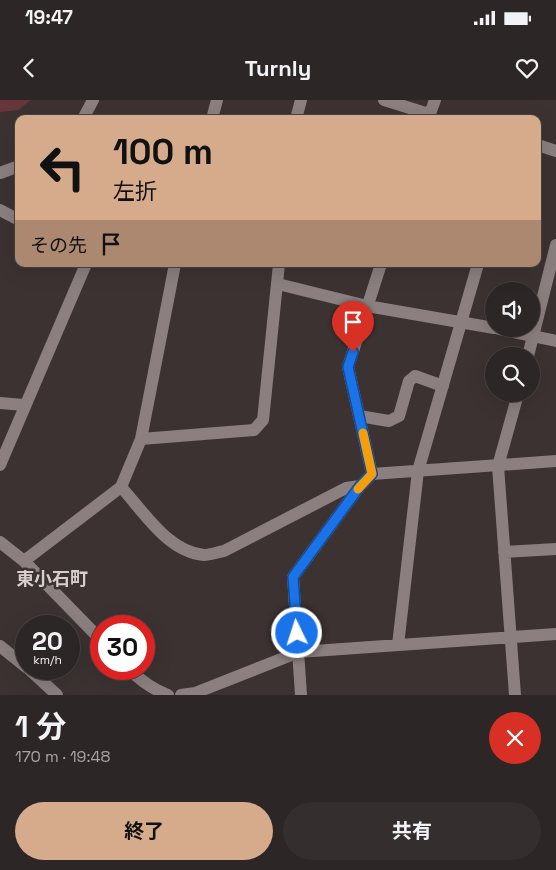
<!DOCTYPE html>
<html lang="ja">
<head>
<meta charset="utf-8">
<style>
	:root { --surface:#2d2626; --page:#352e2e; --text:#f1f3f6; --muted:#a7a5a7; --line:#484343; --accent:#d6ab8b }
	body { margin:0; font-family:"Space Grotesk","Noto Sans JP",sans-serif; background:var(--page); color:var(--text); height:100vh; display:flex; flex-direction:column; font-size:19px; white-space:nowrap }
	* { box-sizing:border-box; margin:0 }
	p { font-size:16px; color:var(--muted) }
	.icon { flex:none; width:28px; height:28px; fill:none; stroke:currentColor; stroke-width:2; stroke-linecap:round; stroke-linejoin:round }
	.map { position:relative; height:595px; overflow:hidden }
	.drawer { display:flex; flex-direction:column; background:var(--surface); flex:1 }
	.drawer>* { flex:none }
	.hud { position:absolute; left:15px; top:15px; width:526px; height:152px; border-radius:10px; box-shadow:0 5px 20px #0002,0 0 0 1px var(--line); background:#d6ab8b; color:#111; overflow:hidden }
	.fabs { position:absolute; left:485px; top:182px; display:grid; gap:10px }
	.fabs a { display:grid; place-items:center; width:55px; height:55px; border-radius:50%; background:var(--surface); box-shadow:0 5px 20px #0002,0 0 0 1px var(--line); font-size:25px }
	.speed { position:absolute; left:15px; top:515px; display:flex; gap:10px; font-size:25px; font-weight:700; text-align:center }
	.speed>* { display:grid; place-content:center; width:65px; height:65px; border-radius:50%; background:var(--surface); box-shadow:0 5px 20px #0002,0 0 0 1px var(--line); line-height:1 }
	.speed small { font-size:12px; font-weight:400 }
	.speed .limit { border:8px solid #d22; background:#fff; color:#111 }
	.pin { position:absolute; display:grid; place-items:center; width:42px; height:42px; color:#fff; margin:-51px -21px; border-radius:50% 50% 50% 0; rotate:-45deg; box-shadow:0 0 5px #0007 }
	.pin .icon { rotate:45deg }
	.me { position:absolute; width:55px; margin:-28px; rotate:356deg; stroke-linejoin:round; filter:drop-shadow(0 0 4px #0008) }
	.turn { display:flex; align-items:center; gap:18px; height:105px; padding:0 15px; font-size:22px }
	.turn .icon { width:65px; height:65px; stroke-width:2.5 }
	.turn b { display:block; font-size:35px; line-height:42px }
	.then { display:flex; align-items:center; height:48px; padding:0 15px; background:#0003; gap:10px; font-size:19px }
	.round { display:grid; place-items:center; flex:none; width:52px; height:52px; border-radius:26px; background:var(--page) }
	.head { display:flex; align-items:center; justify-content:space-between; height:85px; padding:0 15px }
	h1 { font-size:30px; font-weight:700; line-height:38px }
	.primary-button { display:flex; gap:10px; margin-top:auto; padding:10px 15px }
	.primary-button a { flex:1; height:58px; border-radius:30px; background:var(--accent); color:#111; font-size:20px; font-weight:700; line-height:58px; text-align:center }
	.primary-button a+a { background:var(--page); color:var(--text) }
	.status { display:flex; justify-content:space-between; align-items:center; height:35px; padding:0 25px; background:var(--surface); direction:ltr }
	.status svg { height:14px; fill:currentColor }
	header { display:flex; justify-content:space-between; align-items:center; height:65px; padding:0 15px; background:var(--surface); font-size:22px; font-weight:700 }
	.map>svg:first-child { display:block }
</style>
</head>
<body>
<div class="status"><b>19:47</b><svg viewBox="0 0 49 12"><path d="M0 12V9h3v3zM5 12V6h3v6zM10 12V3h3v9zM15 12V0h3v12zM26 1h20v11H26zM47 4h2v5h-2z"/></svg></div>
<header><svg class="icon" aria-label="back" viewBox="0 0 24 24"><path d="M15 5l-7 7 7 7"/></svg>Turnly<svg class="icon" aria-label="heart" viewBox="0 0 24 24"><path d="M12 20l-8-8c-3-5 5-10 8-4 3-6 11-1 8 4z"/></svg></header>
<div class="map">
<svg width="556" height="595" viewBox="0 0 556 595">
	<rect width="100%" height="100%" fill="#3c3232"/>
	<!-- green -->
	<path fill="#673639" d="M0 0H31L18 10 0 12Z"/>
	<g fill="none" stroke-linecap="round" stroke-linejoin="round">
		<!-- street -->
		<path stroke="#8b7f7f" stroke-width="12" d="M384 0 429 14
			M83 19 93 0
			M212 19 217 0
			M296 19 301 0
			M428 19 435 0
			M538 45 556 51
			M0 73 19 66
			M0 110 19 120
			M278 184 367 206 494 228
			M499 229 556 241
			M528 256 556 145
			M0 303 24 305
			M359 316 389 321 399 316 409 281 415 276 443 286
			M141 339 254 330 263 320 279 164
			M0 365 86 164
			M372 374 348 267 381 164
			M121 387C144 412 168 452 204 455 210 455 218 452 224 451L346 388 360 386
			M0 442 24 461 101 540
			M504 452 556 449
			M24 461 121 387 141 339 175 164
			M398 545 418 371 478 164
			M0 546 26 567
			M29 569 57 595
			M129 569C141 581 152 589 168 595
			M181 595 195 593 299 552 556 534
			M301 595 293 477 360 386 372 374 556 361
			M515 595 498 366 518 294"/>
	</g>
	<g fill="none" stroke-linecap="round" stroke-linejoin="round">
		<defs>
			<path id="route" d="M297 533 293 477 360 386 372 374 348 267 353 252"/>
		</defs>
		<!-- route casing -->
		<use href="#route" stroke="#114b97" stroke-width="12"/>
		<!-- route -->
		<use href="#route" stroke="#1a73e8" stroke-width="9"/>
		<!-- slow -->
		<path stroke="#f59e0b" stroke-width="9" d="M358 389 372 374 363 333"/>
	</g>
	<g text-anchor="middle" stroke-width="5" stroke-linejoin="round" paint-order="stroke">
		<!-- quarter labels -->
		<g font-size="18" font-weight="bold" fill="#d6cfcf" stroke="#3c3232">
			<text x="52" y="485">東小石町</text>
		</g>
	</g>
</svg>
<div class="fabs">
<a><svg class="icon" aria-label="sound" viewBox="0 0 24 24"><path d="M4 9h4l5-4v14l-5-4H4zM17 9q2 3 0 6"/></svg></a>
<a><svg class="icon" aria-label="search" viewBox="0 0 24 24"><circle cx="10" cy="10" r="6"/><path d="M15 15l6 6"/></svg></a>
</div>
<div class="speed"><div>20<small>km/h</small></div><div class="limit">30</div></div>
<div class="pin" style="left:353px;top:252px;background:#d93025"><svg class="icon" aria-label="arrive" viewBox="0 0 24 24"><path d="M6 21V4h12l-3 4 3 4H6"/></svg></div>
<svg class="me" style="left:297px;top:533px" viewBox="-20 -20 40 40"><circle r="17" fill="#1a73e8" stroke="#fff" stroke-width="3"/><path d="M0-11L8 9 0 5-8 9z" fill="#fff"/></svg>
<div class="hud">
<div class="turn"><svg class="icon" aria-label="left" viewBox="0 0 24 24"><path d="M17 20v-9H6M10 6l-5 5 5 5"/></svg><div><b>100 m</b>左折</div></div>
<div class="then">その先<svg class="icon" aria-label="arrive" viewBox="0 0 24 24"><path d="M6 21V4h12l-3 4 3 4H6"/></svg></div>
</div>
</div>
<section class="drawer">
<div class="head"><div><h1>1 分</h1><p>170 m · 19:48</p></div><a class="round" style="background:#d93025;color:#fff"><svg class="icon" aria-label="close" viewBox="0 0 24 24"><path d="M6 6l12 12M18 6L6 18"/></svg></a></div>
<div class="primary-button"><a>終了</a><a>共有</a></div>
</section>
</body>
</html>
